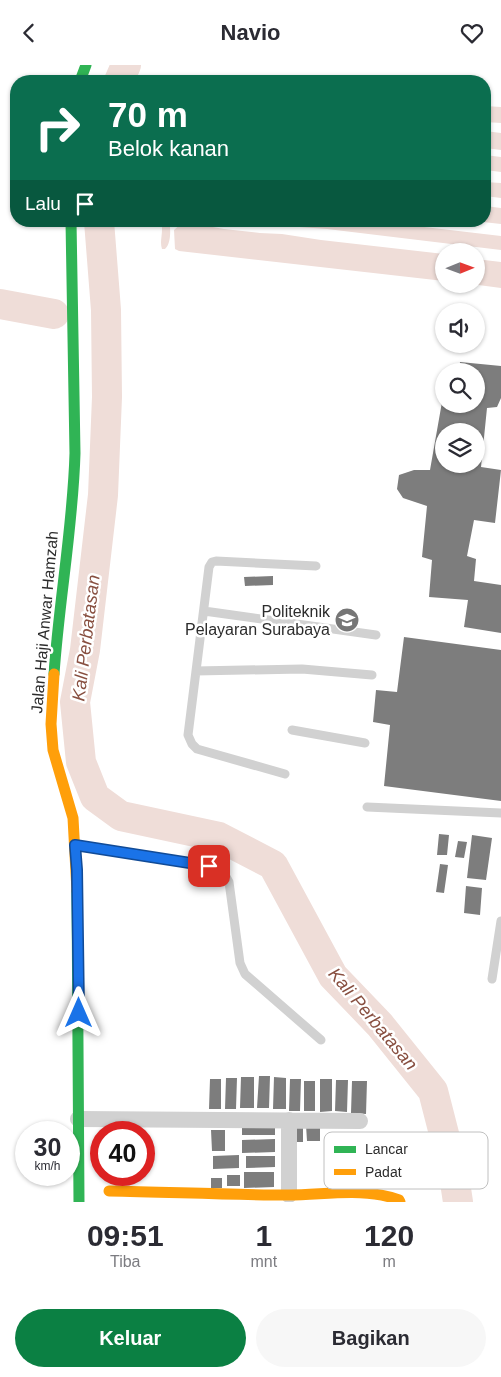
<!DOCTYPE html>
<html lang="id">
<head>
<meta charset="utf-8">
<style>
	:root { --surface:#fff; --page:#f7f7f7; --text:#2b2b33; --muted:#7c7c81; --accent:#0b8043 }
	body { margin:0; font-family:Helvetica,sans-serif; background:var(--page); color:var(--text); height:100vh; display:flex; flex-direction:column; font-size:19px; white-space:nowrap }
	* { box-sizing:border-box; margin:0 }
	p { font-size:16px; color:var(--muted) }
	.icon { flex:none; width:28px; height:28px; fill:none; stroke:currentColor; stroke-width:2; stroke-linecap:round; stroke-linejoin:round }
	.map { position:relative; height:1137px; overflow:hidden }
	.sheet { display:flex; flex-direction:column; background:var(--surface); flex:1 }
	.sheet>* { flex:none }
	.banner { position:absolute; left:10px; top:10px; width:481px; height:152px; border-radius:20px; box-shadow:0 1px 4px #0004; background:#0b6e4f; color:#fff; overflow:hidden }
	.needle { width:32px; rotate:89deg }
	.controls { position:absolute; left:435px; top:178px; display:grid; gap:10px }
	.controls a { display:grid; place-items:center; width:50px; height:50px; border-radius:50%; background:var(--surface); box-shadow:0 1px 4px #0004; font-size:25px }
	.speed { position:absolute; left:15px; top:1056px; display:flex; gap:10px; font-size:25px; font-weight:700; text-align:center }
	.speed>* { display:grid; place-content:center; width:65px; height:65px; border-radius:50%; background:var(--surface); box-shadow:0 1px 4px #0004; line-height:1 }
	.speed small { font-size:12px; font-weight:400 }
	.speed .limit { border:8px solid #d22; background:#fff; color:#111 }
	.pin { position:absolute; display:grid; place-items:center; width:42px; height:42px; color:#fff; margin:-21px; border-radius:10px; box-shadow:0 2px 8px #0006 }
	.me { position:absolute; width:55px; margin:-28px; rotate:0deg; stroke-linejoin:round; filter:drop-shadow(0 0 4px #0008) }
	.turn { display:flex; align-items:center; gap:18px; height:105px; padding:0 15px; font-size:22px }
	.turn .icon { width:65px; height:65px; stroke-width:2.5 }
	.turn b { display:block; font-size:35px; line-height:42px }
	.then { display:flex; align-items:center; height:48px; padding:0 15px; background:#0003; gap:10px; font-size:19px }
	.eta { display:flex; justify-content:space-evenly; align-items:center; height:85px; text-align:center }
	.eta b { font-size:30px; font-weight:700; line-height:35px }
	.cta { display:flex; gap:10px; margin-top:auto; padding:10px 15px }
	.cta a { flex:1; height:58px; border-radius:30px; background:var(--accent); color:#fff; font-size:20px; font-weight:700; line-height:58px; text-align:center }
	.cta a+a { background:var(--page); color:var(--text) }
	header { display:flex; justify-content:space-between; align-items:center; height:65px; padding:0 15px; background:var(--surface); font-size:22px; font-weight:700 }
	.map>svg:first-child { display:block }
</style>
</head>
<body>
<header><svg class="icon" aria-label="back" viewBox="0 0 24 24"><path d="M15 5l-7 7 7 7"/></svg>Navio<svg class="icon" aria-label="heart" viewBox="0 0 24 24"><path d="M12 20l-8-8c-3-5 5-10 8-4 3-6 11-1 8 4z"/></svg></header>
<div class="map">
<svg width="501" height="1137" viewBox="0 0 501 1137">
	<rect width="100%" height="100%" fill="#fff"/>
	<!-- water -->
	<path fill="#efddd8" d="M193 11 241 16H176L183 12Z
		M485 41 501 42V58L485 57Z
		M485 66 501 68V85L485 83Z
		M485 90 501 92V107L485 105Z
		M485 117 501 118V133L485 131Z
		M485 141 501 143V159L474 156H485Z
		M161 156H169C171 164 171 179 165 184H162C159 175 164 168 161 156Z
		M216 156H373L501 171V185L327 164 258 159 222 158Z
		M182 158H190L224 164 260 168 282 169 321 175 444 189V216L179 186 175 184 174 165Z
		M476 194 501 197V223L471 219H476Z"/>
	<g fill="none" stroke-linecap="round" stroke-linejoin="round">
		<!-- river -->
		<path stroke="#efddd8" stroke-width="30" d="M119 16 126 0
			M99 156 106 245 107 332 103 430 85 585 75 637 81 697 95 732 121 751 219 772 273 800 333 911 380 960 433 1026 453 1104 458 1137
			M0 239 54 249"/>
	</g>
	<!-- building -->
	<path fill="#7d7d7d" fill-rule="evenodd" d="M460 297 501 301V333L497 342 487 343 481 402 501 405 495 458 474 455 467 491 476 494 474 516 501 520V568L464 562 468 535 429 532 432 495 422 492 427 441 403 433 397 424 399 410 414 405H430L442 337 444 339 456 340 476 339V306H459ZM444 366H476V399H444Z
		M273 511V520L245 521 244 512Z
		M404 572 501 585V736L384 721 390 660 373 657 376 625 397 627Z
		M439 769 449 770 447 790H437Z
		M472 770 492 773 486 815 467 813Z
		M458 776 467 777 464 793 455 792Z
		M440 799 448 800 444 828 436 827Z
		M466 821 482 823 480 850 464 848Z
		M259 1011H270L269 1043H257Z
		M241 1012H254V1043H240Z
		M274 1012 286 1013V1044H273Z
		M226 1013H237L236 1044H225Z
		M210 1014H221V1044H209Z
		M290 1014H301L300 1046H289Z
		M320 1014H332V1046L320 1047Z
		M336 1015H348L347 1047 335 1046Z
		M304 1016H315V1046H304Z
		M352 1016H367L366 1049 351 1048Z
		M275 1057V1070H242V1058Z
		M294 1059H303V1077H294Z
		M320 1059V1076H307L306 1060Z
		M211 1065H225V1086H212Z
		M275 1074V1087L242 1088V1075Z
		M239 1090V1103L213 1104V1091Z
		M246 1091H275V1102L246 1103Z
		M244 1107H274V1122L244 1123Z
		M227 1110H240V1121H227Z
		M211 1113H222V1123H211Z"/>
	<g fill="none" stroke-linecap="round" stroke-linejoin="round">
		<!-- lane -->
		<path stroke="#d1d1d1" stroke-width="9" d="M204 546 376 570
			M196 606 302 604 372 610
			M292 665 365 678
			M285 709 197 684 192 679 188 670 209 502 212 497 216 496 316 501
			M367 742 501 748
			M75 780 209 801 222 805 229 817 240 898 245 909 321 975
			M492 914 501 856"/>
		<!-- street -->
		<path stroke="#d1d1d1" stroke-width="16" d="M78 1054 360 1056
			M289 1130V1055"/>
		<!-- fast -->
		<path stroke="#30b455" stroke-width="11" d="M80 16 86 0
			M54 609C59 535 73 462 75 388L71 156
			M77 826 79 1137"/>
		<!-- slow -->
		<path stroke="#ff9f0a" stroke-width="11" d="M54 609 51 659 53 685 73 753 77 826
			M109 1126C169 1127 229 1130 289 1130 325 1130 365 1122 399 1135L400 1137"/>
	</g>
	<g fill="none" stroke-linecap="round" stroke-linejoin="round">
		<defs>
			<path id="route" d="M79 948 77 805 75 780 209 801"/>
		</defs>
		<!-- route casing -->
		<use href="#route" stroke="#114b97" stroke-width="12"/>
		<!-- route -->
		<use href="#route" stroke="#1a73e8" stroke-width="9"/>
	</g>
	<!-- icons -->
	<defs>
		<symbol id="university-disc" viewBox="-11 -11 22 22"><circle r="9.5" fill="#767676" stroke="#fff"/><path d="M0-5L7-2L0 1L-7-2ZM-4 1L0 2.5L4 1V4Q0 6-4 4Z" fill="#fff"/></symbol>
	</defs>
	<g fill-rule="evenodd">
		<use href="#university-disc" x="333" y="541" width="28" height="28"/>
	</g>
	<g text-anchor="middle" stroke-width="5" stroke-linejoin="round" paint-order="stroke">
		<!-- poi labels -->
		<g font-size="16" fill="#2c2c2c" stroke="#fff" text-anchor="end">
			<text x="330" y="552">Politeknik<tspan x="330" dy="18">Pelayaran Surabaya</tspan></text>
		</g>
		<!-- street labels -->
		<g font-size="16" fill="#2c2c2c" stroke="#fff">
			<text transform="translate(44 557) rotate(-85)" y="6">Jalan Haji Anwar Hamzah</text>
		</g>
		<!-- water labels -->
		<g font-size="18" font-style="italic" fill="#884f40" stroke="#fff">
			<text transform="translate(86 573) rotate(-83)" y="6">Kali Perbatasan</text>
			<text transform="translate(373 954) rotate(50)" y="6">Kali Perbatasan</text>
		</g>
	</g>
	<!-- legend -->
	<rect x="324" y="1067" width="164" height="57" rx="8" fill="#fff" stroke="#c0c0c0" stroke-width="1"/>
	<rect x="334" y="1081" width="22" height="7" fill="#30b455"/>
	<rect x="334" y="1104" width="22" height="6" fill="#ff9f0a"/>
	<g font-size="14" fill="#2c2c2c">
		<text x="365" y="1089">Lancar</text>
		<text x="365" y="1112">Padat</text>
	</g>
</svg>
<div class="controls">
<a><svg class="needle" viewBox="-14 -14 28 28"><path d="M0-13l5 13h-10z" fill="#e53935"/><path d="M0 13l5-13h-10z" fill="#7c7c81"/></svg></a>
<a><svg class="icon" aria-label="sound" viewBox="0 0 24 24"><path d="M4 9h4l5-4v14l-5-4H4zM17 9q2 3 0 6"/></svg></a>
<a><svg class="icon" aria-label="search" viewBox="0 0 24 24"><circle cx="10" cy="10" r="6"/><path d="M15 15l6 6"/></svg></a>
<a><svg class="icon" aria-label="layers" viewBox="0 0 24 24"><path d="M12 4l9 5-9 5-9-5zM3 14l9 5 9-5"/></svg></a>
</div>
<div class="speed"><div>30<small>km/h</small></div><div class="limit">40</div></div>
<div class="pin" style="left:209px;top:801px;background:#d93025"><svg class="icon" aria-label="arrive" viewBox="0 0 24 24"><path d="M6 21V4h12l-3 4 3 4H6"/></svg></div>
<svg class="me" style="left:79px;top:948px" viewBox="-20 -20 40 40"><path d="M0-17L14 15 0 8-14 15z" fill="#1a73e8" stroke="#fff" stroke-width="4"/></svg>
<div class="banner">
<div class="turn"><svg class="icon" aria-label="right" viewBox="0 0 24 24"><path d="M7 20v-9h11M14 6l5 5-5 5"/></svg><div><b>70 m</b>Belok kanan</div></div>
<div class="then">Lalu<svg class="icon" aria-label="arrive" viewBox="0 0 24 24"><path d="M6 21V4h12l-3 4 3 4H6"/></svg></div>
</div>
</div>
<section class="sheet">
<div class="eta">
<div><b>09:51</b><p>Tiba</p></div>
<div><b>1</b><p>mnt</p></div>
<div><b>120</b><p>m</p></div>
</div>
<div class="cta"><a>Keluar</a><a>Bagikan</a></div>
</section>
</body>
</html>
